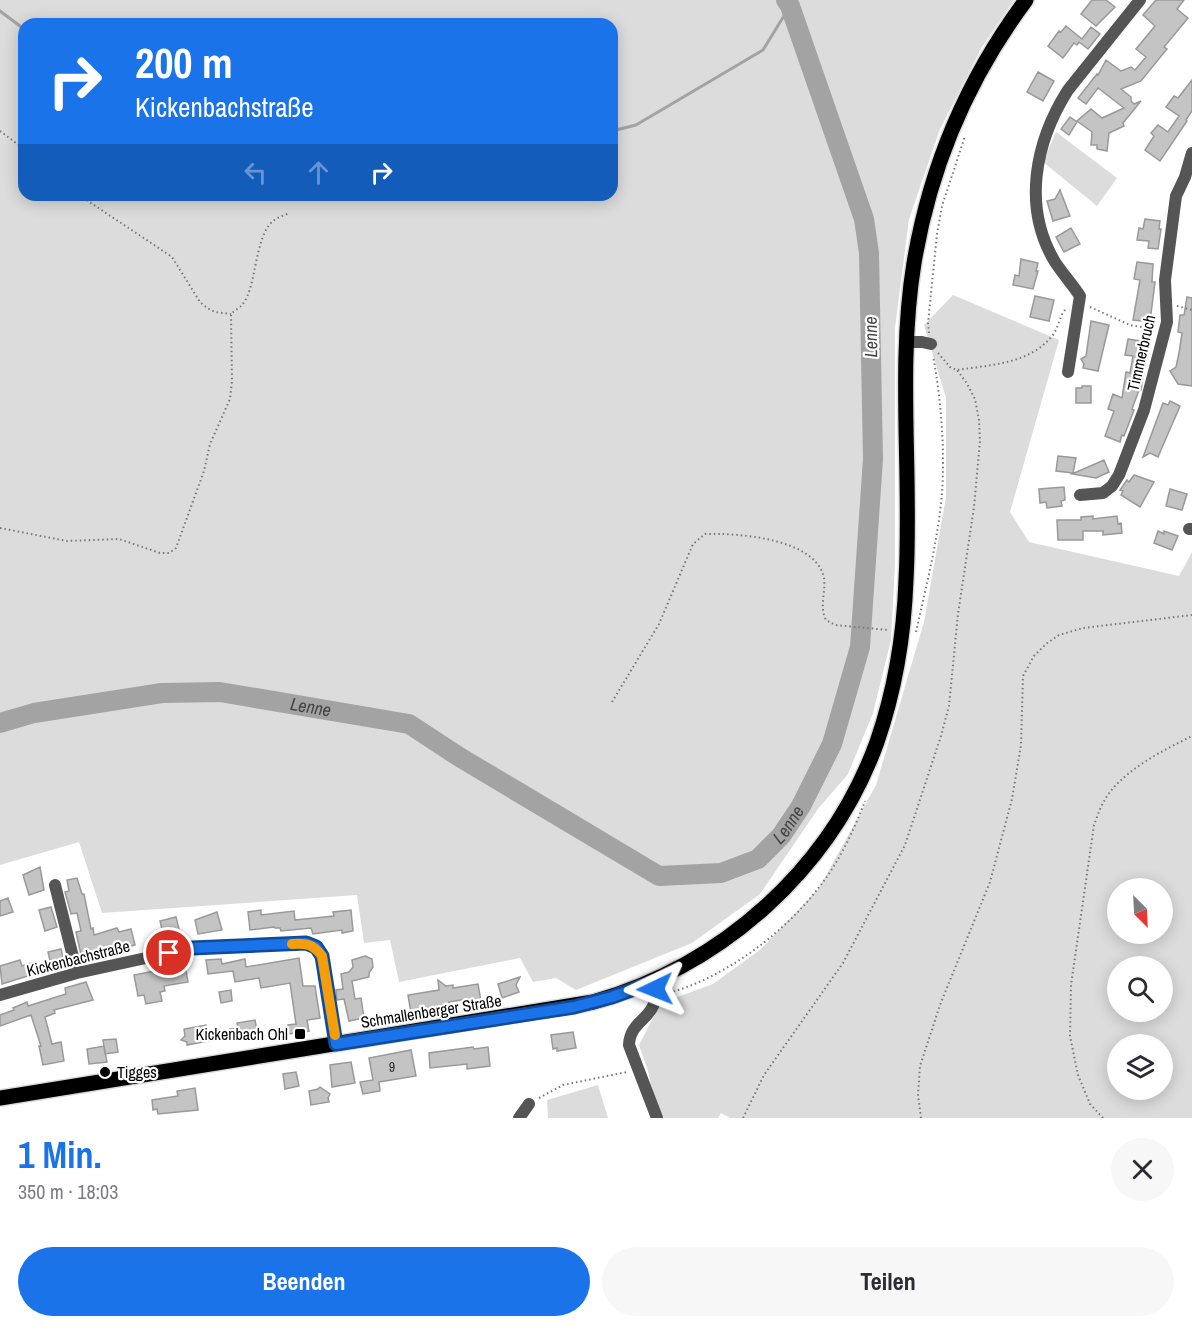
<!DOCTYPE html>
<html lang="de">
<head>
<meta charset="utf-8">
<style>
	:root { --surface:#fff; --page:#f7f7f7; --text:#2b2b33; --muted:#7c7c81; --accent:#1a73e8 }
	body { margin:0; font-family:"Archivo Narrow",sans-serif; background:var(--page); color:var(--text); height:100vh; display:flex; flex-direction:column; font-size:22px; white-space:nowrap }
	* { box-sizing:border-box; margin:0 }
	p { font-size:20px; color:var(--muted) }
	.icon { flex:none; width:33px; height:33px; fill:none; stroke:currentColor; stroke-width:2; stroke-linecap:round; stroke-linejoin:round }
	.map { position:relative; height:1118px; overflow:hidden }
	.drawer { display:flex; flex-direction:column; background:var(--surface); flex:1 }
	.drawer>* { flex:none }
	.hud { position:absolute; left:18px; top:18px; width:600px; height:183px; border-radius:18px; box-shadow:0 3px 15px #0003; background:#1a73e8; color:#fff; overflow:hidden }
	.needle { width:39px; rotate:156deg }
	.buttons { position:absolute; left:1107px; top:878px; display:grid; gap:12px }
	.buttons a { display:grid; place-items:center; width:66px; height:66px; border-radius:50%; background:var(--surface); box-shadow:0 3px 15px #0003; font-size:30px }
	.pin { position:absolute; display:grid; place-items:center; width:51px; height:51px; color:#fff; margin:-26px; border:3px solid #fff; border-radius:50%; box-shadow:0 2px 6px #0007 }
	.me { position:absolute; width:66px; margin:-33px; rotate:268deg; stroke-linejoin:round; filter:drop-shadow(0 0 4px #0008) }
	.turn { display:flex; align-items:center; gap:21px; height:126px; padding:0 18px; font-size:27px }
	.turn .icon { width:78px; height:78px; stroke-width:2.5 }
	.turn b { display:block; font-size:42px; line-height:51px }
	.lanes { display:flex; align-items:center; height:57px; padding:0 18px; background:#0003; justify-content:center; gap:30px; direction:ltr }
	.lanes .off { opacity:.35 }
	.round { display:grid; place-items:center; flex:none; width:63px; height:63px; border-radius:32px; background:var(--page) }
	.summary { display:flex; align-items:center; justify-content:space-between; height:102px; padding:0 18px }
	h1 { font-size:36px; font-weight:800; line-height:45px; color:var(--accent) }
	.button { display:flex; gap:12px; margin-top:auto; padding:12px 18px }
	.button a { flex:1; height:69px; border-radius:36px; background:var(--accent); color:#fff; font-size:24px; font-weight:800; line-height:69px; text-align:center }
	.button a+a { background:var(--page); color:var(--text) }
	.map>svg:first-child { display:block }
</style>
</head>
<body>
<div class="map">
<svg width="1192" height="1118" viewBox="0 0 1192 1118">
	<rect width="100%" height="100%" fill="#fff"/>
	<!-- green -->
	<path fill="#dcdcdc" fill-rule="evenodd" d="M0 0H1014L982 47 940 129 909 219 895 328V564L891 640 873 713 848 774 818 809 760 894 692 943 576 990 556 978 533 982 520 958 399 982 390 940 364 943 357 895 102 913 79 842 0 865ZM24 24H612V195H24Z
		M1056 132 1117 178 1097 206 1043 162Z
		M953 295 1059 340 1010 512 1029 542 1179 576 1192 552V1118H730L721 1113 718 1118H658L648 1071 639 1045 661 1003 713 984 761 949 819 888 876 785 924 622 946 497V398L924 325ZM1118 888H1162V933H1118ZM1118 966H1162V1011H1118ZM1118 1044H1162V1089H1118Z
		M598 1085 608 1118H548L547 1100Z"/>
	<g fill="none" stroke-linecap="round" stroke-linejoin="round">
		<!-- stream -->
		<path stroke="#a3a3a3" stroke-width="3" d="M0 11 24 29
			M612 131 636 125 763 50 790 6"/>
		<!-- river -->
		<path stroke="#a3a3a3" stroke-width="20" id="s1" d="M0 723 34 713 162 693 220 692 409 724 461 758 659 876 721 873 758 859 781 836 801 806 832 744 860 647 873 459 869 253 864 219 790 6 786 0"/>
	</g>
	<!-- building -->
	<path fill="#c4c4c4" stroke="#999" stroke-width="1.5" d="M1092 0H1106L1115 7 1096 26 1081 14Z
		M1156 0H1184L1177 9 1188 18 1164 47 1167 49 1141 81 1121 89 1131 97V101L1134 104 1141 101 1123 123 1124 126 1109 133 1107 151 1097 149V145H1091L1092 132 1077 121 1091 109 1102 118 1124 108 1098 88 1086 104 1078 98 1097 74 1098 75 1106 60 1121 71 1131 67 1135 70 1146 57 1136 49 1155 26 1143 15Z
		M1066 26 1082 39 1091 27 1100 34 1088 49 1079 42 1077 45 1074 43 1063 58 1048 46 1059 31 1061 32Z
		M1038 72 1054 81 1043 101 1027 92Z
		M1192 80V111L1186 120 1187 121 1160 161 1145 150 1154 136 1151 133 1158 125 1168 132 1179 116 1166 107 1174 96 1178 98Z
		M1070 117 1077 122 1069 135 1061 129Z
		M1060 190 1070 216 1053 221 1047 201 1055 199Z
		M1145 219 1160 221 1159 229H1161L1158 249 1148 248 1149 241 1137 240 1139 228 1143 229Z
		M1071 228 1080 244 1064 252 1056 237Z
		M1021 259 1038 263 1036 271H1038L1033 289 1013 285 1015 275 1019 276Z
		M1137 262 1153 264 1152 282H1155L1150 322 1133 320 1140 280 1134 279Z
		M1035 296 1054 300 1049 321 1030 317Z
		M1187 297 1192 298V386L1178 384 1170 371 1176 367 1179 353 1182 333 1178 332 1180 315H1184Z
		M1091 321 1109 325 1098 371 1083 368 1084 364 1081 359 1086 356Z
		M1128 339 1142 341 1141 345 1146 346V358L1141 390H1139L1132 409 1134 410 1124 436 1122 435 1120 442 1105 436 1114 411 1108 409 1113 394 1122 398 1126 372 1130 373 1133 356 1125 355Z
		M1082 386H1091V403H1076V388H1082Z
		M1170 401 1180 406 1158 457 1150 453 1143 457 1163 403 1168 405Z
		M1058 456 1076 458 1073 473 1056 471Z
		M1104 460 1109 472 1096 478 1072 474Z
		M1134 475 1154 482 1140 507 1121 495 1123 491 1120 490 1127 480 1129 482Z
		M1064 487 1065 500 1061 501 1062 506 1047 508 1046 502 1040 503 1039 489Z
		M1170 489 1187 494 1182 510 1166 506Z
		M1093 516V519L1117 516 1118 524 1121 523 1122 533 1103 535V531H1083V540H1058L1057 520H1081V517Z
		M1158 531 1164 534V531L1178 536 1172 550 1154 543Z
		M40 867 44 890 29 895 23 875Z
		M77 878 82 894H84L91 929 93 928 94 935 117 928 119 932 131 929 135 945 120 949 118 944 81 955 76 932 81 931 77 913 71 914 65 892 69 891 67 880Z
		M8 898 13 912 0 916V901Z
		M51 907 57 927 45 931 39 910Z
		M261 910V915L294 911 295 920 334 916 333 912 351 910 353 931 342 933V930L313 934 311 928 281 931 280 928H275L274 927 250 930 248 912Z
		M217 912 222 930 198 934 195 920Z
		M176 917 181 937 165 941 160 921Z
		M61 949 65 966 52 969 48 952Z
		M365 956 372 959 373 967 369 973V977L352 981 355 999 361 998 364 1018 349 1021 344 999 337 1000 336 990 343 989 341 974 349 972 353 967 352 960Z
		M299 958 303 986H315L320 1018 307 1020 309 1031 289 1034 288 1025 296 1024 290 983 261 988 259 978 235 982 233 971 208 974 206 960 221 959 222 964 245 959 246 967Z
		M20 960 22 966 31 963 34 974 2 984 0 966Z
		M185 965 188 982 164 986 165 991 160 992 162 1001 146 1004 144 995 138 996 134 975Z
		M520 977 516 985 519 992 502 998 498 984Z
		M438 980 446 986 453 985V988L478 984 481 1001 467 1003V999L449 1002 450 1007 444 1008 411 1013 408 995 439 990Z
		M86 982 93 1000 54 1010 55 1013 45 1017 52 1044 61 1042 64 1061 43 1065 39 1046H41L31 1015 0 1026V1015L14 1010 13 1008 27 1002 28 1006 66 994 65 988Z
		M231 990 232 1001 221 1003 219 992Z
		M255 1020 258 1036 231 1040 230 1029 238 1028 237 1023Z
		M206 1025 209 1041 187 1045V1042L181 1040 185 1036 184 1029Z
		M573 1032 576 1048 557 1051V1048L553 1049 551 1035Z
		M116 1039 118 1052 105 1054 103 1040Z
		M104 1046 107 1062 89 1064 87 1049Z
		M473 1047 474 1049 488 1047 490 1066 467 1069V1064L430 1068 429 1053Z
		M411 1050 416 1076 379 1082 380 1091 363 1094 360 1082 373 1080 369 1058Z
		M351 1062 355 1083 332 1087 330 1065Z
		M296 1072 299 1086 285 1089 283 1074Z
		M320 1087 330 1094 328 1098 329 1102 311 1105 309 1091 318 1089Z
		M195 1088 198 1110 158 1114 157 1109 153 1110 152 1100 178 1096 177 1091Z"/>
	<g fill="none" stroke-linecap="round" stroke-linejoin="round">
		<defs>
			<path id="major" d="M0 1098 593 1002C722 966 831 869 877 742 895 690 904 635 906 580 912 475 897 367 914 263 930 167 968 78 1026 0"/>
		</defs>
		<!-- major casing -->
		<use href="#major" stroke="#dbdbdb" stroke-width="18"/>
		<!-- path -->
		<path stroke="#777" stroke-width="2" stroke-dasharray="1.5 3" stroke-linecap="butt" d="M0 131 24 149
			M79 195 172 257 200 302 207 308 215 312 231 314
			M1177 306 1192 310
			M1090 307 1130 325 1152 329
			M929 333 928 323 937 234 942 206 965 136
			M938 353 950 367 957 370C989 365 1030 364 1052 336 1059 328 1059 315 1067 308
			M0 528 67 541 119 539 160 553H169L176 548 204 471 210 444 230 399 232 381 231 314C234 311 239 308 242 305 257 288 254 237 273 221 277 218 284 215 290 213
			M916 632C926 587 938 540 942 493 945 450 941 398 933 356
			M612 702 659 624 693 544 705 534C737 533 816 538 824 578 826 592 819 607 826 620L835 625 888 630
			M665 994C723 979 784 934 820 886 839 862 854 830 865 801
			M539 1098 563 1085 627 1072
			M743 1118 764 1075 843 963 905 845 941 736 949 706 958 614 974 507 980 441 979 420 975 399 966 382 957 370
			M921 1118 918 1095 920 1066 940 1005 990 882 1012 799 1021 745 1023 676 1034 656 1046 644 1059 635 1083 628 1192 615
			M1103 1118 1090 1104 1078 1075 1070 1036 1071 985 1094 825C1097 818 1099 810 1103 803 1119 772 1162 751 1192 736"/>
		<!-- minor -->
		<path stroke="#555" stroke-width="12" d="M907 342H922L931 344
			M1068 372 1080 296C1072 284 1063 274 1055 262 1022 207 1035 142 1068 90L1140 0
			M1080 495 1103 493 1112 486 1119 475 1144 410 1167 322 1165 280 1176 196 1185 177 1192 153
			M1189 529H1192
			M55 885 77 973
			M653 982C664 1019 630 1016 629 1045L657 1118
			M0 995 77 973 192 948 306 943 316 947 322 956 336 1044
			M519 1118 529 1104"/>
		<!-- major -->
		<use href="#major" stroke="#000" stroke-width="15"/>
	</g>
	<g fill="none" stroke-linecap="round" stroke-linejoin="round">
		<defs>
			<path id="route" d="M169 953 192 948 306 943 316 947 322 956 336 1044 574 1007 612 997 653 982 655 989"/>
		</defs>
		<!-- route casing -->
		<use href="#route" stroke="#114b97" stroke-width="15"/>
		<!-- route -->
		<use href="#route" stroke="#1a73e8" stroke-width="10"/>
		<!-- slow -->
		<path stroke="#f59e0b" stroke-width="10" d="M292 944C306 943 313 944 322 956L335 1035"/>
	</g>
	<!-- markers -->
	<g fill="#000" stroke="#fff" stroke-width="2">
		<rect x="294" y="1028" width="12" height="12" rx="3"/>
		<circle cx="105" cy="1072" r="6"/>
	</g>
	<g text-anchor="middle" stroke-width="4.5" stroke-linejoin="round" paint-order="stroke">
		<!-- number labels -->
		<g font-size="14" fill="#313131">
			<text x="392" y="1072">9</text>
		</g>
		<!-- street labels -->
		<g font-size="16" fill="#000" stroke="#fff">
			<text transform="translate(1141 353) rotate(-77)" y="6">Timmerbruch</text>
			<text transform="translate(78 958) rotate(-14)" y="6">Kickenbachstraße</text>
			<text transform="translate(431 1011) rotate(-9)" y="6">Schmallenberger Straße</text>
		</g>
		<!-- poi labels -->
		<g font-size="16" fill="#000" stroke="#fff" text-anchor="end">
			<text x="288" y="1040">Kickenbach Ohl</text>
			<text x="117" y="1078" text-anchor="start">Tigges</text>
		</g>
		<!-- water labels -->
		<g font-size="18" font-style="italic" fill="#444" stroke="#fff">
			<text transform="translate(871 337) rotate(-91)" y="6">Lenne</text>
			<text dy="6" stroke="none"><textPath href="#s1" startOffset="315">Lenne</textPath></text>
			<text dy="6" stroke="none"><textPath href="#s1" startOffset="855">Lenne</textPath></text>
		</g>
	</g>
</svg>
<div class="buttons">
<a><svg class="needle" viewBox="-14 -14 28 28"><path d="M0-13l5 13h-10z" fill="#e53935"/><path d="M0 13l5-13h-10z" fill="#7c7c81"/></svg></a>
<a><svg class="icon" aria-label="search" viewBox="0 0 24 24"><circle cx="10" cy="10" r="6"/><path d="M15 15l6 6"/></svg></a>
<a><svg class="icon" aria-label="layers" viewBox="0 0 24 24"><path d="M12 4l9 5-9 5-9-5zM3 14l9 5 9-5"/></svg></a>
</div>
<div class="pin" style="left:169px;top:953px;background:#d93025"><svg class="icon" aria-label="arrive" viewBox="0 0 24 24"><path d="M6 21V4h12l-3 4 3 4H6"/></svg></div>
<svg class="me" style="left:655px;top:989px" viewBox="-20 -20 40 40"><path d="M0-17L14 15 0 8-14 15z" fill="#1a73e8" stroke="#fff" stroke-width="4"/></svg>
<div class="hud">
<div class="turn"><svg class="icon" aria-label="right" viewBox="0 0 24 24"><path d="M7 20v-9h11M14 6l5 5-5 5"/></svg><div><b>200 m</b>Kickenbachstraße</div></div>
<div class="lanes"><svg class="icon off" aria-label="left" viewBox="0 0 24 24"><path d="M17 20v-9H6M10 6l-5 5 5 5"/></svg><svg class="icon off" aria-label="ahead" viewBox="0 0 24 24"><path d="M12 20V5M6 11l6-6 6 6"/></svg><svg class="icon" aria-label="right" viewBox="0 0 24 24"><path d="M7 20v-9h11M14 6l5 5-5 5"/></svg></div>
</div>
</div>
<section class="drawer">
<div class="summary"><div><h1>1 Min.</h1><p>350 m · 18:03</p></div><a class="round"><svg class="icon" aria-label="close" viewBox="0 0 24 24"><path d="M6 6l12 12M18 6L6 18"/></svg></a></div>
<div class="button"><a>Beenden</a><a>Teilen</a></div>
</section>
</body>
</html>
